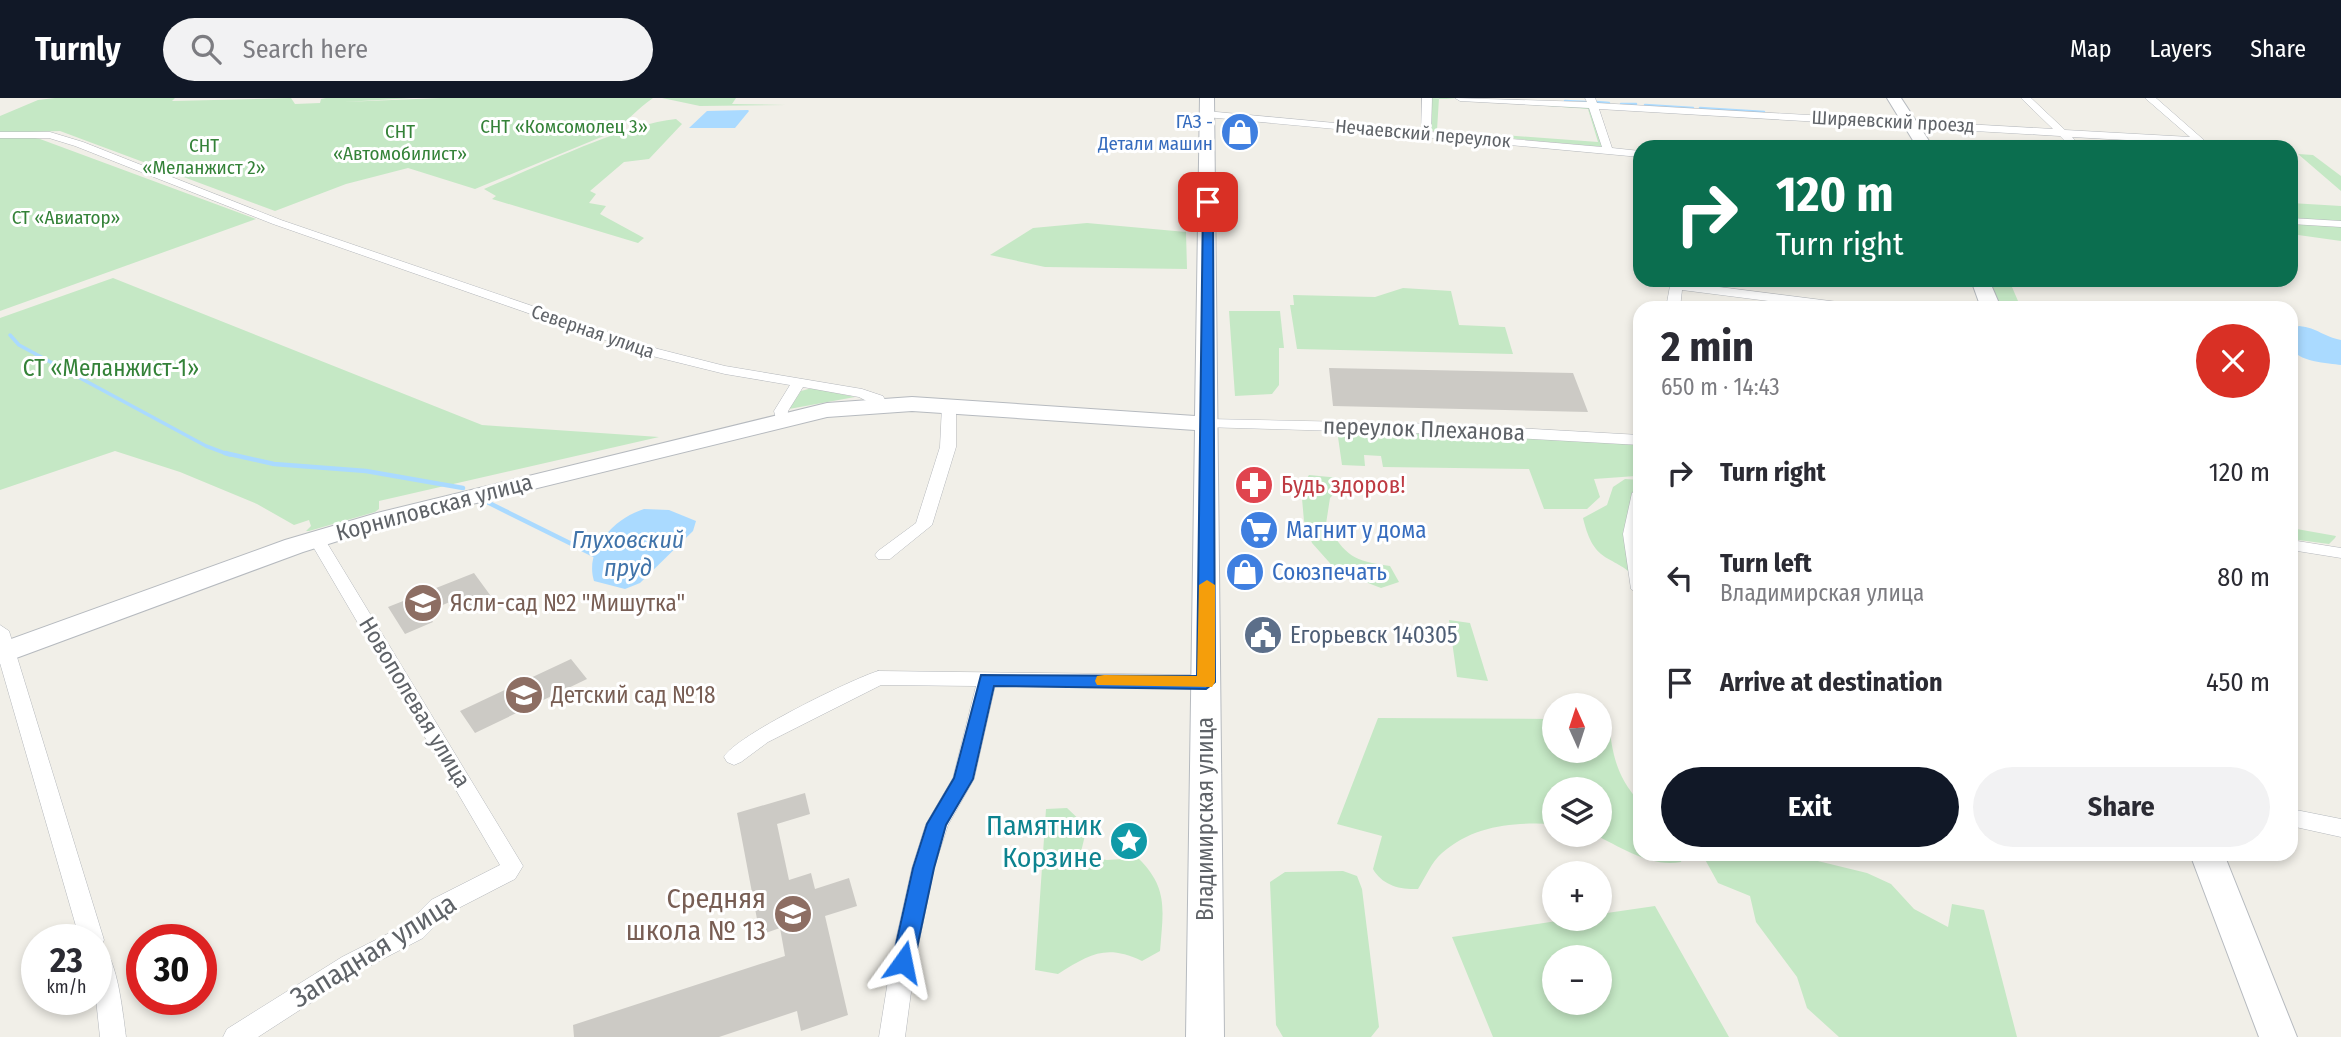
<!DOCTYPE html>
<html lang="en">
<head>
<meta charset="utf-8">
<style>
	:root { --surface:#fff; --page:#f2f2f3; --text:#2b2b33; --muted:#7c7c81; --accent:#111827 }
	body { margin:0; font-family:"Fira Sans Condensed",sans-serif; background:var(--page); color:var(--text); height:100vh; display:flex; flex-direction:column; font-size:26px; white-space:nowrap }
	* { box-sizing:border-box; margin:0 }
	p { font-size:23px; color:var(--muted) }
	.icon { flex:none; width:38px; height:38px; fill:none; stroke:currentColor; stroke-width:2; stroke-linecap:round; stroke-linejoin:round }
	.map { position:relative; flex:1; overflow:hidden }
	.drawer { position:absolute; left:1633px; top:203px; width:665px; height:560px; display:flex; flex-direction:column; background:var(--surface); border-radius:21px; box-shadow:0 4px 10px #0003 }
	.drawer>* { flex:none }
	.hud { position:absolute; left:1633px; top:42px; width:665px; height:147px; border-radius:21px; box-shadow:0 4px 10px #0003; background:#0b6e4f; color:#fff; overflow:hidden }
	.needle { width:46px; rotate:357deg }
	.buttons { position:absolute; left:1542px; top:595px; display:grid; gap:14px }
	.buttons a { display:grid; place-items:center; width:70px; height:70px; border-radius:50%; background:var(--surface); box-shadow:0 4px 10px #0003; font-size:35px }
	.speed { position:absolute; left:21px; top:826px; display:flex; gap:14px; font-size:35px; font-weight:700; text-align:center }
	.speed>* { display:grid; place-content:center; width:91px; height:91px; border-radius:50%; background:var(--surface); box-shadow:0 4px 10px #0003; line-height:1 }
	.speed small { font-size:18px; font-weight:400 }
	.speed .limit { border:10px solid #d22; background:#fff; color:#111 }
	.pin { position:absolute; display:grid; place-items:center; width:60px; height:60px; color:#fff; margin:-30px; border-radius:14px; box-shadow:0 4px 10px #0006 }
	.me { position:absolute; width:77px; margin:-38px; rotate:12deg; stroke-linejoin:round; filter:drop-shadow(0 0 5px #0008) }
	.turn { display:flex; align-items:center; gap:24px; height:147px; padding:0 28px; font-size:32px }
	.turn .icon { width:91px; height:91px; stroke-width:2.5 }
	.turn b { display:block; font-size:49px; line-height:60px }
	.round { display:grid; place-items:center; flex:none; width:74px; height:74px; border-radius:37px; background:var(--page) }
	.overview { display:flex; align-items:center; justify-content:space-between; height:119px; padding:0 28px }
	h1 { font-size:42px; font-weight:700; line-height:52px }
	.action { display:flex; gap:14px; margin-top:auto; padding:14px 28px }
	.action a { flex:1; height:80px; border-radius:42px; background:var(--accent); color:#fff; font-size:28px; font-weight:700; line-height:80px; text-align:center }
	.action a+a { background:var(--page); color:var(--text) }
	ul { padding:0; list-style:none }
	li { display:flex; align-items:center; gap:21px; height:105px; padding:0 28px }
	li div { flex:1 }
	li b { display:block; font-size:26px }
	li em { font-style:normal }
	header { display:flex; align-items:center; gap:42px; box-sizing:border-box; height:98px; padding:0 35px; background:var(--accent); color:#fff }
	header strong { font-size:33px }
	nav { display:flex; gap:38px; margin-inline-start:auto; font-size:24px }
	.search { width:490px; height:63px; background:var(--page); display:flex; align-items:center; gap:18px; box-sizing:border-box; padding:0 24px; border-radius:38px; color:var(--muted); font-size:26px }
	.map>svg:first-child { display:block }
</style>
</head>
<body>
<header>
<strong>Turnly</strong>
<div class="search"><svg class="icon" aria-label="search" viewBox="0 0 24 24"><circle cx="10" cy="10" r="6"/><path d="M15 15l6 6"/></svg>Search here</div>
<nav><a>Map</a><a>Layers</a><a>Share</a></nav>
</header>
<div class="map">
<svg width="2341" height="939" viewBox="0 0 2341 939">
	<rect width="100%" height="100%" fill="#f1efe8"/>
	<!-- green -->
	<path fill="#c5e8c5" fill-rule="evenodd" d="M55 0H175L172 3 291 0 295 6 320 5 321 1 326 0H413L344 4 440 0H653C637 11 627 24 611 35L475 91 408 70 346 86 275 113 60 33 0 35V18L38 2Z
		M662 0H736L732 6 786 7 700 8Z
		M1431 0 1479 2 1439 0 1437 32 1598 44 1588 11 1495 4 1587 9 1591 11 1603 49 1431 33 1428 32Z
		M676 21 682 26 649 61 624 64 590 93 596 96 589 105 606 108 600 116 644 140 638 145 492 101 496 98 484 91C537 69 621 27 676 21Z
		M26 38 40 41 256 121 0 213V39Z
		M2298 56 2313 57 2341 78V93Z
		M2291 105 2341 108V125L2291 121Z
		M1087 125 1186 134 1187 171 1045 169 990 157 1033 130Z
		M2291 125 2341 129V143L2291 136Z
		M113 180 482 327 659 339 379 403V411L375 414 309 433H306L311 428 309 422 294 427 257 406 180 374 115 353 0 392V220Z
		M1989 182H2009L2021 210H2000Z
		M1403 190 1451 193 1459 227 1505 229 1513 256 1297 251 1290 207H1294L1293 197 1375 199Z
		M1229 213H1280L1284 250H1279V287L1272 296 1235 298Z
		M812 290 855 299 789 311 801 293Z
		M1337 332 1572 340 1640 345 1636 378 1594 381 1600 399 1587 411H1544L1529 371 1383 369 1381 358 1364 357 1365 368 1342 367Z
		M1309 377 1340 380 1344 385 1330 400 1326 426C1346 458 1353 463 1390 468L1399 484 1381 490 1337 473 1312 445 1304 423 1301 389Z
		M1625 381 1640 382V484C1612 453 1595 470 1583 420L1607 407 1613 389Z
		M2291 430 2336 438 2335 440 2329 446 2291 441Z
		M1449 522 1470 525 1488 583 1457 579Z
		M1378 620 1554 621V653H1600V621H1608C1613 657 1615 676 1640 705V756H1683L1681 764C1651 770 1621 749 1595 737H1600V691H1554V726C1513 724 1474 727 1442 755 1432 763 1425 780 1418 791 1400 792 1382 787 1373 771L1382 738 1337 726Z
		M1067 710 1087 729 1080 758 1107 762 1138 760C1169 790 1163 813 1160 853L1142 863C1106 846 1090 856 1058 876L1035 872 1046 711Z
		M1702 756H1789L1867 775 1891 786 1914 811 1948 829 1952 806 1984 812 2017 939H1839L1807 910 1797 879 1756 824 1750 798 1718 785Z
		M1343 773 1357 778 1362 791 1379 929 1371 939H1283L1276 927 1270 784 1285 774Z
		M1655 808 1729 939H1493L1452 839 1570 821H1600V816ZM1554 859H1600V905H1554Z"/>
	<!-- water -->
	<path fill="#aadaff" d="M707 13 748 12 749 13 735 30H689Z
		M2299 228C2318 230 2324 239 2341 242V267C2329 265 2296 264 2291 249 2289 245 2291 236 2291 231Z
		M644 411 669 412 696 423 693 433 640 485 625 491 594 483C584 451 615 420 644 411Z"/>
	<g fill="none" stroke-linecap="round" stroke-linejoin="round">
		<!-- stream-far2 -->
		<path stroke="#aadaff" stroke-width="2.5" d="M1565 3 1585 4
			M1596 4 1609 5
			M1621 6H1636
			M1645 7 1693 10
			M1700 10 1764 14"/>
		<!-- stream-far1 -->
		<path stroke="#aadaff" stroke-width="3.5" d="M10 237 19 247 206 348 230 357"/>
		<!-- stream -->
		<path stroke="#aadaff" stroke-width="4.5" d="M225 355 274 366 366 373 463 390
			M483 402 594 457"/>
	</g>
	<!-- building -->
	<path fill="#cccac5" d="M1329 270 1573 275 1588 314 1333 308Z
		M474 475 493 501 464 512 457 501 426 514 433 524 405 536 388 509Z
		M571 561 587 581 475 635 460 613Z
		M805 695 810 716 777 726 789 782 811 775 815 791 849 780 857 808 825 818 848 917 801 933 797 913 719 939H574L573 927 785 858 780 830 760 837 737 715Z"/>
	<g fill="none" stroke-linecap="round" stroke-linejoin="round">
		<defs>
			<path id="street" d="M1422 0H1432L1431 34 1602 49 1589 10 1460 3 1455 0 1587 4 1585 0H1595L1597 5 2053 31 2021 0H2031L2065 32 2190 39 2145 0H2156L2205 43 2200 46 2072 39 2082 49H2071L2060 38 1599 11 1612 50 1640 53V59L1206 19 1201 16 1206 13 1421 33Z
				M0 34H50L83 44 281 122 658 251 725 268 862 291 883 298 887 306 880 310 859 299 803 289 788 313 787 325H777L774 313 790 287 725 276 648 257 273 126 75 48 49 40H0Z
				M2291 120 2341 123V129L2291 126Z
				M1664 182 1854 206 1861 210H1824L1682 192 1680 210H1666L1670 188Z
				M949 304 956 308V349L932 427 890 461H878L875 457 878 453 916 425 940 349 942 308Z
				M1207 321 1445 326 1640 337V347L1445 336 1202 329 1199 326 1202 323Z
				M1640 390V497L1631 491 1623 436 1632 395Z
				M316 435 324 440 523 768 515 781 447 816 423 840 360 873 258 939H223L227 931 342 859 407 826 431 802 500 767 308 440Z
				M2291 442 2341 450V460L2291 452Z
				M0 527 9 533 104 842 101 848C118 860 123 918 126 939H100L96 901V842H80L0 565Z
				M878 573 1206 577 1213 579 1216 584 1213 589 1206 591 995 588 974 681 948 727 934 770 915 864 905 939H879L891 864 912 770 926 726 953 680 976 588 881 587 768 644 741 664 734 667 727 664 724 659C735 638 852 581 878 573Z
				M2291 711 2341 721V739L2291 728Z"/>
			<path id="secondary" d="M1200 0H1214L1224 939H1186L1195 332 912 313 827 319 395 425 303 454 0 566V545L285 442 377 415 827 305 912 299 1195 318Z
				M1887 0H1901L1933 49H1917Z
				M1971 182H1989L2001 210H1981Z
				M2190 756H2224L2297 939H2259Z"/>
		</defs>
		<!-- street casing -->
		<use href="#street" stroke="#b5b8bc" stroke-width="1"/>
		<!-- secondary casing -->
		<use href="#secondary" stroke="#b6babf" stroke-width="2"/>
		<!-- street -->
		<use href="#street" fill="#fff" fill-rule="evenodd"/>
		<!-- secondary -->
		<use href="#secondary" fill="#fff" fill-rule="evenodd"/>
	</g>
	<!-- route -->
	<path fill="#1a73e8" stroke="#114b97" stroke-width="2" d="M1208 101 1213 104 1215 584 1206 591 994 588 973 681 946 727 934 770 914 864 911 870 903 873 895 870 892 864 913 770 927 726 954 680 981 577 1197 578 1203 104Z"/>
	<!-- slow -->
	<path fill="#f59e0b" d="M1207 482 1215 487V584L1212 589 1097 587 1095 583 1097 578 1104 577 1197 578 1199 487Z"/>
	<!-- icons -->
	<defs>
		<symbol id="shop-disc" viewBox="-11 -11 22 22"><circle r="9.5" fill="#3f7fe0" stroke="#fff"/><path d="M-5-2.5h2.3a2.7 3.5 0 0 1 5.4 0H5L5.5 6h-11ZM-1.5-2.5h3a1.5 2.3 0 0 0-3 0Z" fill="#fff"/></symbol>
		<symbol id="pharmacy-disc" viewBox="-11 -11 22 22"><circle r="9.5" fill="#e0444e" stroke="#fff"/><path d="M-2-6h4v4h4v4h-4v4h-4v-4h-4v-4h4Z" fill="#fff"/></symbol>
		<symbol id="supermarket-disc" viewBox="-11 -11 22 22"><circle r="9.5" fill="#3f7fe0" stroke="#fff"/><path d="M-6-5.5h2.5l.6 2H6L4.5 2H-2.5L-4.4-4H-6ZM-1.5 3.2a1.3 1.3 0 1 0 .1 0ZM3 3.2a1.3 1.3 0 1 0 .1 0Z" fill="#fff"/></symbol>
		<symbol id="school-disc" viewBox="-11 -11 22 22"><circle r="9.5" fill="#8d6e63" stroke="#fff"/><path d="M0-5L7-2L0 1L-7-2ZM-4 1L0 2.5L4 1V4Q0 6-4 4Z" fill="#fff"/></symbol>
		<symbol id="civic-disc" viewBox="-11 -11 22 22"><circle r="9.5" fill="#5c6f8a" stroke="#fff"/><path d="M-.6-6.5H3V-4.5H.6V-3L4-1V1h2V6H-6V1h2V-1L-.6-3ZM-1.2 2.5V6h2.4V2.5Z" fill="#fff"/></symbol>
		<symbol id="sight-disc" viewBox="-11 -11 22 22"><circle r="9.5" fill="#0f9aa8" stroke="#fff"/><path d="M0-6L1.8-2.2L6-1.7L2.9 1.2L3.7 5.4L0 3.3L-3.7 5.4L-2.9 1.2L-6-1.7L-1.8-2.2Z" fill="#fff"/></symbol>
	</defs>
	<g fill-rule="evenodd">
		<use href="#shop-disc" x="1218" y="12" width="44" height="44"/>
		<use href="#pharmacy-disc" x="1232" y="365" width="44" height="44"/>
		<use href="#supermarket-disc" x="1237" y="410" width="44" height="44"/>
		<use href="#shop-disc" x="1223" y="452" width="44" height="44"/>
		<use href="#school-disc" x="401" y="483" width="44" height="44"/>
		<use href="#civic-disc" x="1241" y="515" width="44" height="44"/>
		<use href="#school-disc" x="502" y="575" width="44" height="44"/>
		<use href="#sight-disc" x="1107" y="721" width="44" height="44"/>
		<use href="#school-disc" x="771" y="794" width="44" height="44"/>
	</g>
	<g text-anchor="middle" stroke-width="6" stroke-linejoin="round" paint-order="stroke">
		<!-- far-shop labels -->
		<g font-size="19" fill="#366cbe" stroke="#fff" text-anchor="end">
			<text x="1213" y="30">ГАЗ -<tspan x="1213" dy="22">Детали машин</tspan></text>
		</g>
		<!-- far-street labels -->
		<g font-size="19" fill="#5f6368" stroke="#fff">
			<text transform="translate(1893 23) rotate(3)" y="7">Ширяевский проезд</text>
			<text transform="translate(1423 35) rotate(5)" y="7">Нечаевский переулок</text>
			<text transform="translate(593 233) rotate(19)" y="7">Северная улица</text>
		</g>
		<!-- far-park labels -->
		<g font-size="19" fill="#348238" stroke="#fff">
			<text x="564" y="35">СНТ «Комсомолец 3»</text>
			<text x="400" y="40">СНТ<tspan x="400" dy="22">«Автомобилист»</tspan></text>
			<text x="204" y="54">СНТ<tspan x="204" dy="22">«Меланжист 2»</tspan></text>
			<text x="66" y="126">СТ «Авиатор»</text>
		</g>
		<!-- park labels -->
		<g font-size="23" fill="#348238" stroke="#fff">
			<text x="111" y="278">СТ «Меланжист-1»</text>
		</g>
		<!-- street labels -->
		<g font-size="23" fill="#5f6368" stroke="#fff">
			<text transform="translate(1424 331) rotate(2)" y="8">переулок Плеханова</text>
			<text transform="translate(434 409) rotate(-15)" y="8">Корниловская улица</text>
			<text transform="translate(415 604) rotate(59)" y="8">Новополевая улица</text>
			<text transform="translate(1205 721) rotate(-90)" y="8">Владимирская улица</text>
		</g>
		<!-- health labels -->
		<g font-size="23" fill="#be3a42" stroke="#fff" text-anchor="start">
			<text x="1281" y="395">Будь здоров!</text>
		</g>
		<!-- shop labels -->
		<g font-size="23" fill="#366cbe" stroke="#fff" text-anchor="start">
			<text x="1286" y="440">Магнит у дома</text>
			<text x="1272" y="482">Союзпечать</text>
		</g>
		<!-- education labels -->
		<g font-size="23" fill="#785e54" stroke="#fff" text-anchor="start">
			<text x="450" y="513">Ясли-сад №2 "Мишутка"</text>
			<text x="551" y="605">Детский сад №18</text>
		</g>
		<!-- service labels -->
		<g font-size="23" fill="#4e5e75" stroke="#fff" text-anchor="start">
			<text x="1290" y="545">Егорьевск 140305</text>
		</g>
		<!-- water labels -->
		<g font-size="24" font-style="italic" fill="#4174aa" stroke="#fff">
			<text x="628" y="450">Глуховский<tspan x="628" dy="28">пруд</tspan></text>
		</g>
		<!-- near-culture labels -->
		<g font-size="28" fill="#0d838f" stroke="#fff" text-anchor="end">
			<text x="1102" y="737">Памятник<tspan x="1102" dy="32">Корзине</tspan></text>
		</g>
		<!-- near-education labels -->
		<g font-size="28" fill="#785e54" stroke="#fff" text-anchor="end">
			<text x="766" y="810">Средняя<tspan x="766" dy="32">школа № 13</tspan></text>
		</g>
		<!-- near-street labels -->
		<g font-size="28" fill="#5f6368" stroke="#fff">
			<text transform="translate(373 852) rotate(-32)" y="10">Западная улица</text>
		</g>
	</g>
</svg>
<div class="buttons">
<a><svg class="needle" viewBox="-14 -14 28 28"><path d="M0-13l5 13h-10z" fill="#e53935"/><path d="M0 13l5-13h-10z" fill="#7c7c81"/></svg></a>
<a><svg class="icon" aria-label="layers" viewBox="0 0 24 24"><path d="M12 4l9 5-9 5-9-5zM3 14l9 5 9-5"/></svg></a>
<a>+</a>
<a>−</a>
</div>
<div class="speed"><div>23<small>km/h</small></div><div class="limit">30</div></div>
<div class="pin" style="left:1208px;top:104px;background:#d93025"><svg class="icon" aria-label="arrive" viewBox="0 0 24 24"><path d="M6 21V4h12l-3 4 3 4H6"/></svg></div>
<svg class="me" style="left:903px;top:864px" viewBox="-20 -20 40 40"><path d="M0-17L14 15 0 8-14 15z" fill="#1a73e8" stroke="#fff" stroke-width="4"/></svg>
<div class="hud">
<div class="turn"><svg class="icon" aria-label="right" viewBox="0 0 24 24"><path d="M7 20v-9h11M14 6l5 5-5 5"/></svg><div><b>120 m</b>Turn right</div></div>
</div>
<section class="drawer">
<div class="overview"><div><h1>2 min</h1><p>650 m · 14:43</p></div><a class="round" style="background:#d93025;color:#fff"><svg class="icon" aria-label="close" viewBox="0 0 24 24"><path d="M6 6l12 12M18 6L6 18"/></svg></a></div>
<ul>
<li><svg class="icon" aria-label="right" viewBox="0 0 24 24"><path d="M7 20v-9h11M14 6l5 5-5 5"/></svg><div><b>Turn right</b></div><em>120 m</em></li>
<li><svg class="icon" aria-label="left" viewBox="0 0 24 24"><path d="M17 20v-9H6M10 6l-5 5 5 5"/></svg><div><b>Turn left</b><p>Владимирская улица</p></div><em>80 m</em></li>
<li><svg class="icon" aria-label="arrive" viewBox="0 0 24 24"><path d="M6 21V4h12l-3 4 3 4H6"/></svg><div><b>Arrive at destination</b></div><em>450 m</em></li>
</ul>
<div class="action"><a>Exit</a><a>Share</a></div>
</section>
</div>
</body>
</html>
